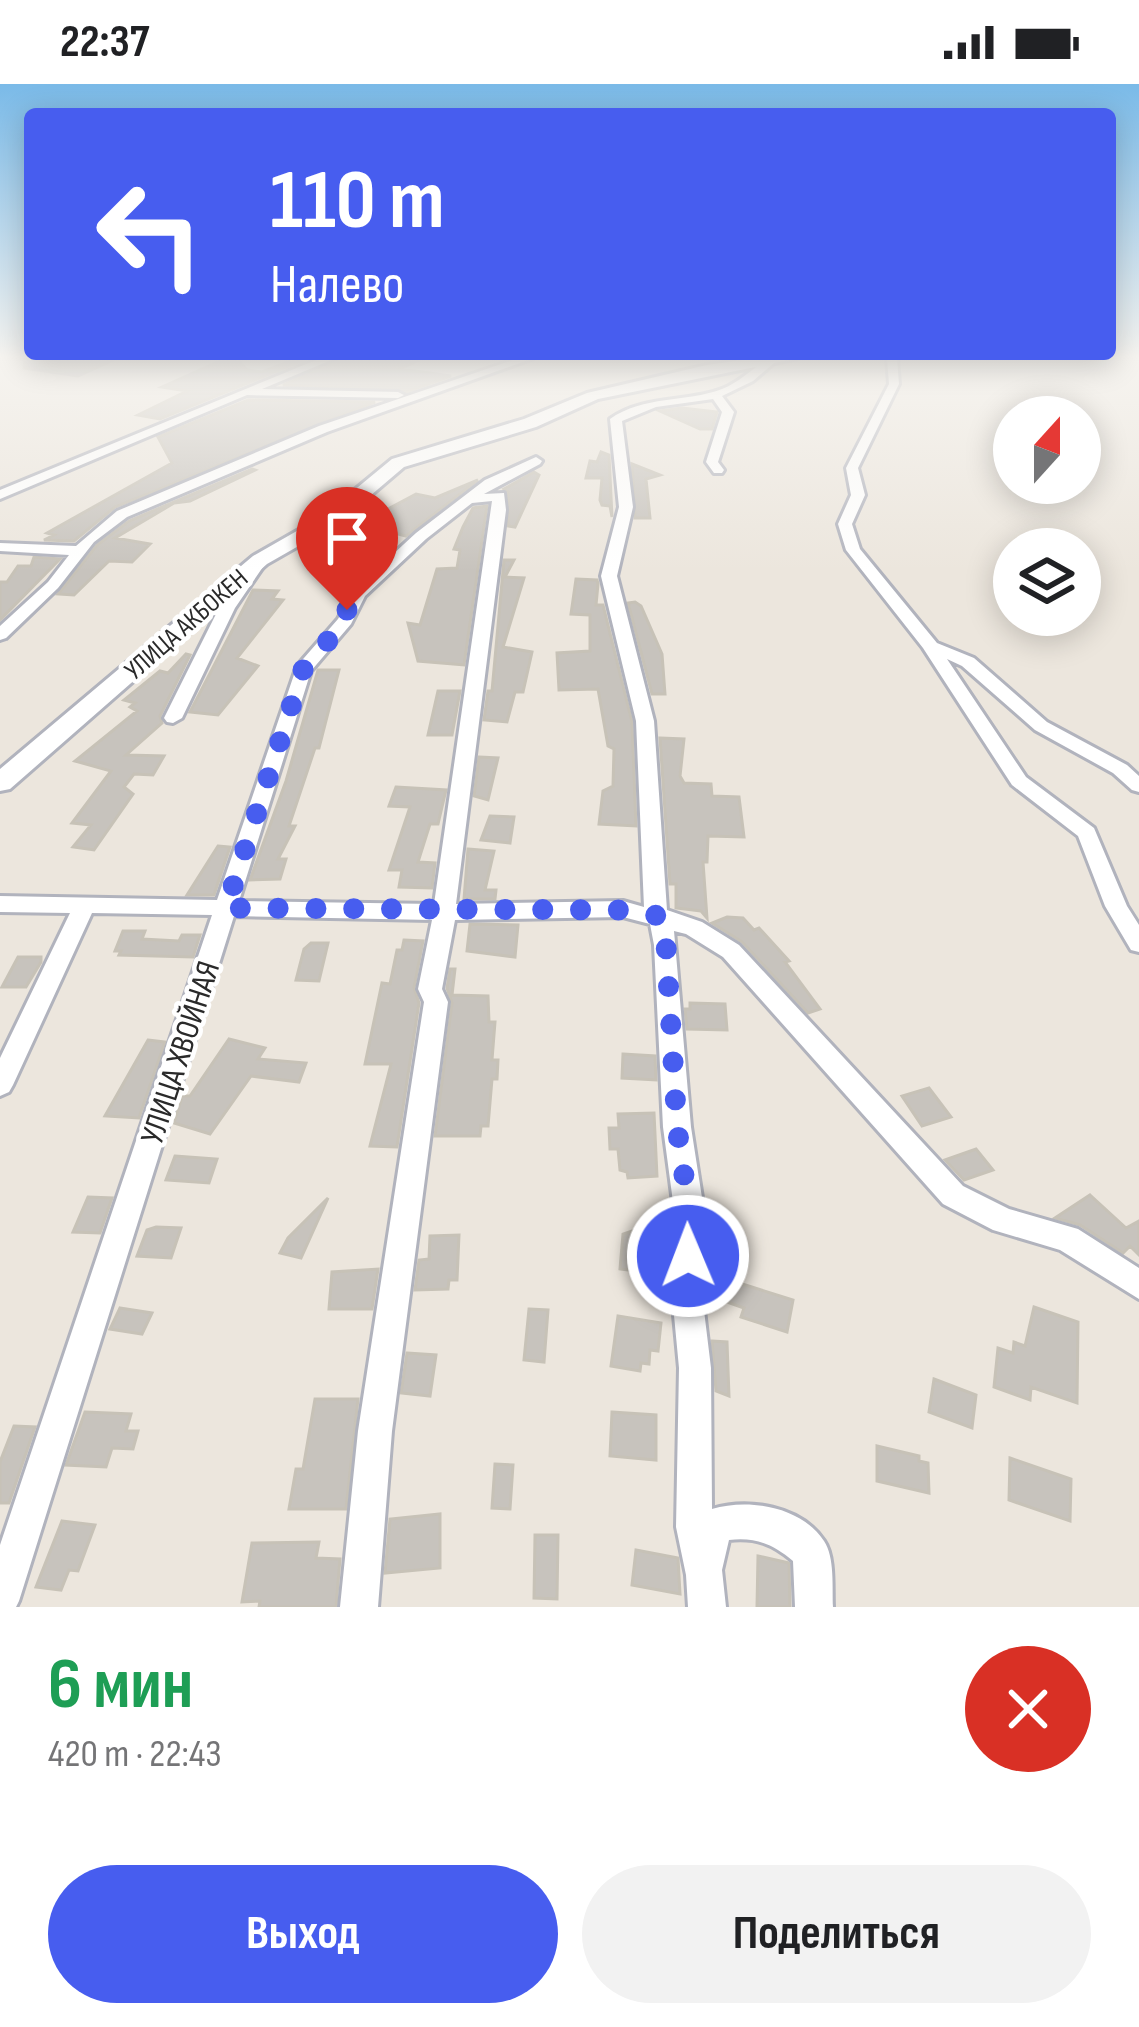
<!DOCTYPE html>
<html lang="ru">
<head>
<meta charset="utf-8">
<style>
	:root { --surface:#fff; --page:#f2f2f2; --text:#202124; --muted:#757577; --accent:#475def }
	body { margin:0; font-family:"Sofia Sans Condensed",sans-serif; background:var(--page); color:var(--text); height:100vh; display:flex; flex-direction:column; font-size:45px; white-space:nowrap }
	* { box-sizing:border-box; margin:0 }
	p { font-size:39px; color:var(--muted) }
	.icon { flex:none; width:66px; height:66px; fill:none; stroke:currentColor; stroke-width:2; stroke-linecap:round; stroke-linejoin:round }
	.map { position:relative; height:1523px; overflow:hidden }
	.drawer { display:flex; flex-direction:column; background:var(--surface); flex:1 }
	.drawer>* { flex:none }
	.guide { position:absolute; left:24px; top:24px; width:1092px; height:252px; border-radius:12px; box-shadow:0 6px 30px #0003; background:#475def; color:#fff; overflow:hidden }
	.needle { width:78px; rotate:21deg }
	.controls { position:absolute; left:993px; top:312px; display:grid; gap:24px }
	.controls a { display:grid; place-items:center; width:108px; height:108px; border-radius:50%; background:var(--surface); box-shadow:0 6px 30px #0003; font-size:60px }
	.pin { position:absolute; display:grid; place-items:center; width:102px; height:102px; color:#fff; margin:-123px -51px; border-radius:50% 50% 50% 0; rotate:-45deg; box-shadow:0 0 12px #0007 }
	.pin .icon { rotate:45deg }
	.me { position:absolute; width:132px; margin:-66px; rotate:359deg; stroke-linejoin:round; filter:drop-shadow(0 0 9px #0008) }
	.turn { display:flex; align-items:center; gap:42px; height:252px; padding:0 48px; font-size:54px }
	.turn .icon { width:156px; height:156px; stroke-width:2.5 }
	.turn b { display:block; font-size:84px; line-height:102px }
	.round { display:grid; place-items:center; flex:none; width:126px; height:126px; border-radius:63px; background:var(--page) }
	.summary { display:flex; align-items:center; justify-content:space-between; height:204px; padding:0 48px }
	h1 { font-size:72px; font-weight:700; line-height:90px; color:#1e9e55 }
	.primary-button { display:flex; gap:24px; margin-top:auto; padding:24px 48px }
	.primary-button a { flex:1; height:138px; border-radius:72px; background:var(--accent); color:#fff; font-size:48px; font-weight:700; line-height:138px; text-align:center }
	.primary-button a+a { background:var(--page); color:var(--text) }
	.status { display:flex; justify-content:space-between; align-items:center; height:84px; padding:0 60px; background:var(--surface); direction:ltr }
	.status svg { height:33px; fill:currentColor }
	.map>svg:first-child { display:block }
</style>
</head>
<body>
<div class="status"><b>22:37</b><svg viewBox="0 0 49 12"><path d="M0 12V9h3v3zM5 12V6h3v6zM10 12V3h3v9zM15 12V0h3v12zM26 1h20v11H26zM47 4h2v5h-2z"/></svg></div>
<div class="map">
<svg width="1139" height="1523" viewBox="0 0 1139 1523">
	<rect width="100%" height="100%" fill="#ece6dd"/>
	<!-- building -->
	<path fill="#c7c3bd" stroke="#c7c2b7" stroke-width="3" d="M25 274H118L78 292 24 284Z
		M298 274 306 275 160 335 138 331 187 307 162 303 220 277 237 275 247 286 262 288Z
		M352 274H424L400 285 451 292 406 308 283 301 340 276 351 279Z
		M248 316 375 318 115 423 74 457 44 456 54 451 47 449 172 379 158 353Z
		M682 324 717 328 712 345H700L660 327Z
		M601 368 609 371 612 433 610 422 602 421 600 416 602 394H586L590 377 597 378Z
		M632 380 660 391 646 395 650 434H635Z
		M252 385 255 386 190 417 174 419 115 454 150 460 132 478 109 477 74 511 58 510 97 461 129 437Z
		M534 388 539 391 515 443 508 442V408L504 405Z
		M478 396 406 452 360 440 416 410 435 414Z
		M487 422 464 581 418 577 408 539 420 541 437 485 457 484 460 466 454 465 463 443 473 424Z
		M34 473 60 475 0 536V498H7L18 482H31Z
		M504 476H514L505 493 524 494 503 563 532 568 523 608H515L507 638 484 636 488 607H492Z
		M576 495 597 496 598 500 596 521H603L632 638 636 742 599 740 603 707 613 702 614 665 608 662 598 605 559 606 557 569 590 567V531L571 530Z
		M253 506 278 507 272 515 283 516 237 574 258 582 218 631 190 628Z
		M635 518 641 522 662 570 665 610H652L628 519Z
		M186 570 190 571 160 632 162 639 126 671 164 672 153 691 134 690 124 703 133 710 94 766 73 763 91 741 72 739 111 687 75 677 137 627 130 623 135 619 124 616 160 587 168 589Z
		M318 586H339L319 664H315L289 742H295L278 775H286L280 795 250 796 286 697Z
		M438 607H460L452 651H428Z
		M660 654 684 655 680 692 684 699 711 700 712 712 739 713 744 753 708 752 707 778H703L707 834 701 827 676 824V800H670Z
		M479 673 498 674 488 716 474 712Z
		M396 703 446 706 438 740H430L418 778 435 779 432 804 399 803 402 786H389L410 723 389 722Z
		M490 732 514 733 510 759 481 756Z
		M218 762 230 763 214 811H187Z
		M468 765 494 767 485 806H496L495 815H464Z
		M727 833 743 834 754 846 759 844 789 877 785 878 820 925 808 929 742 858 712 839Z
		M470 840 518 841 515 873 467 867Z
		M123 847H145L142 855 179 857 182 851H200L193 873 119 871 121 867H115Z
		M404 856 423 857 414 904 419 919 397 1063 370 1062 391 980H365L382 899 390 900 397 866H402Z
		M311 859H328L319 897 296 896 304 865Z
		M18 873H41V878L26 903H2Z
		M450 885H455L452 911 488 912 489 938H495L492 976H498L497 995H492L488 1042H481L480 1052H435L452 919 447 904Z
		M690 919 725 920 727 946 687 945 685 925H690Z
		M229 955 265 964 258 975 306 979 299 998 251 992 210 1050 174 1039 182 1012H190Z
		M148 956 165 958 139 1034 105 1032Z
		M623 970 655 972 656 996 622 994Z
		M929 1004 951 1033 922 1042 902 1012Z
		M654 1029 657 1092 628 1094 627 1088 620 1086 618 1065H610L609 1044H619L618 1030Z
		M976 1065 993 1086 964 1096 945 1076Z
		M175 1072 217 1075 209 1099 166 1096Z
		M1090 1111 1126 1144 1139 1137V1171L1130 1162 1123 1169 1080 1141 1055 1134Z
		M88 1113 112 1114 100 1149 73 1148Z
		M328 1114 301 1174 280 1169 288 1154Z
		M156 1143 181 1144 171 1174 137 1172 147 1146Z
		M635 1146 670 1150 668 1191 620 1185 623 1150Z
		M709 1148 739 1152 736 1198 793 1216 787 1248 741 1233 744 1224 707 1211Z
		M459 1151 457 1196H449L448 1205 415 1206 419 1176 429 1175 430 1152Z
		M378 1185 372 1225H329L332 1188Z
		M1034 1223 1078 1238 1077 1319 1031 1303 1030 1316 994 1303 998 1264 1013 1269 1014 1258 1025 1262Z
		M120 1224 152 1229 142 1250 110 1245Z
		M529 1225 548 1226 544 1278 524 1276Z
		M618 1232 661 1239 658 1267 650 1266 649 1280 641 1279 640 1287 611 1282Z
		M712 1257 727 1258 729 1312 716 1307Z
		M407 1269 436 1271 430 1312 401 1309Z
		M934 1295 976 1311 972 1344 929 1328Z
		M315 1315H358L346 1425H289L296 1385H303Z
		M85 1328 131 1330 126 1347H138L133 1365 112 1364 106 1383 66 1381Z
		M612 1328 656 1331V1376L610 1372Z
		M14 1342 35 1343 9 1419H0V1378Z
		M877 1362 919 1372V1377L928 1379 929 1409 877 1397Z
		M1010 1374 1071 1395 1070 1437 1009 1416Z
		M495 1380 513 1381 510 1425 492 1424Z
		M440 1430V1484L385 1489 390 1435Z
		M62 1437 95 1441 78 1487 69 1486 61 1506 36 1503Z
		M535 1451H558L557 1515 534 1514Z
		M319 1458 316 1474 340 1475 336 1523H259L260 1517 242 1518 252 1459Z
		M636 1466 678 1474 680 1510 632 1501Z
		M758 1472 789 1479 790 1523H757Z"/>
	<g fill="none" stroke-linecap="round" stroke-linejoin="round">
		<defs>
			<path id="street" d="M321 274H336L262 305 398 308 404 311 398 314 247 311 0 415V406Z
				M519 274H534L327 348 127 433 94 458 58 504 6 554 0 556V542L48 498 69 471 0 467V459L76 462 117 427 319 342Z
				M771 274 774 279 753 297 722 312 734 328 718 378 724 386 722 389H714L706 378 722 328 713 315 656 323 622 337 633 423 617 492 654 637 667 826 702 838 739 861 963 1102 1009 1125 1078 1145 1139 1184V1215L1060 1166 993 1146 943 1120 723 873 686 850 674 847 691 1043 705 1133 702 1210 711 1284 712 1425C748 1414 801 1422 824 1457 835 1473 832 1504 833 1523H795L793 1477C773 1460 756 1453 729 1456L722 1486 726 1523H688L686 1491 676 1443 679 1284 672 1210 675 1133 663 1043 654 861 650 840 623 833 455 836 442 905 448 918 392 1347 378 1523H340L358 1347 424 918 418 905 432 836 234 832 19 1517 16 1523H0V1461L212 831 92 829 13 1001 9 1008 0 1012V974L70 829 0 828V812L217 816 297 582 338 535 353 507 416 449 485 396 536 373 542 377 540 380 484 410 504 409 506 426 456 820 623 817 644 823 636 637 601 492 619 423 610 335C644 311 685 319 722 305 741 298 754 282 771 274ZM492 417 434 820 239 817 311 587 351 540 365 512 426 455 472 419Z
				M887 274H897L899 300 858 384 865 411 852 440 860 465 937 559 974 574 1047 638 1127 681 1139 692V708L1132 706 1113 689 1035 646 962 582 947 575 1026 693 1094 744 1127 822 1139 841V868L1131 866 1105 822 1078 752 1012 701 923 564 846 466 838 440 851 411 846 384 889 300Z
				M255 474 267 477 235 524 182 634 173 639 167 638 164 634 219 524Z"/>
			<path id="secondary" d="M757 274H799L598 315 536 343 404 383 337 440 267 480 10 705 0 707V685L253 472 323 432 392 375 524 335 587 309 707 281Z"/>
		</defs>
		<!-- street casing -->
		<use href="#street" stroke="#b1b3bd" stroke-width="6"/>
		<!-- secondary casing -->
		<use href="#secondary" stroke="#b1b3bd" stroke-width="6"/>
		<!-- street -->
		<use href="#street" fill="#fff" fill-rule="evenodd"/>
		<!-- secondary -->
		<use href="#secondary" fill="#fff" fill-rule="evenodd"/>
	</g>
	<!-- sky -->
	<linearGradient id="sky" x2="0" y2="1"><stop stop-color="#7abae8"/><stop offset="0.56" stop-color="#f6f4f0"/><stop offset="1" stop-color="#f6f4f0" stop-opacity="0"/></linearGradient>
	<rect width="1139" height="487" fill="url(#sky)"/>
	<g fill="none" stroke-linecap="round" stroke-linejoin="round">
		<!-- route -->
		<path stroke="#475def" stroke-width="21" stroke-dasharray="0 37.8" d="M347 526 345 537 303 586 226 824 622 826 660 832 666 861 677 1043 690 1133 688 1172"/>
	</g>
	<g text-anchor="middle" stroke-width="9" stroke-linejoin="round" paint-order="stroke">
		<!-- far-street labels -->
		<g font-size="27" fill="#2a2a2a" stroke="#fff">
			<text transform="translate(186 540) rotate(-41)" y="9">УЛИЦА АКБОКЕН</text>
		</g>
		<!-- street labels -->
		<g font-size="33" fill="#2a2a2a" stroke="#fff">
			<text transform="translate(179 968) rotate(-72)" y="12">УЛИЦА ХВОЙНАЯ</text>
		</g>
	</g>
</svg>
<div class="controls">
<a><svg class="needle" viewBox="-14 -14 28 28"><path d="M0-13l5 13h-10z" fill="#e53935"/><path d="M0 13l5-13h-10z" fill="#757577"/></svg></a>
<a><svg class="icon" aria-label="layers" viewBox="0 0 24 24"><path d="M12 4l9 5-9 5-9-5zM3 14l9 5 9-5"/></svg></a>
</div>
<div class="pin" style="left:347px;top:526px;background:#d93025"><svg class="icon" aria-label="arrive" viewBox="0 0 24 24"><path d="M6 21V4h12l-3 4 3 4H6"/></svg></div>
<svg class="me" style="left:688px;top:1172px" viewBox="-20 -20 40 40"><circle r="17" fill="#475def" stroke="#fff" stroke-width="3"/><path d="M0-11L8 9 0 5-8 9z" fill="#fff"/></svg>
<div class="guide">
<div class="turn"><svg class="icon" aria-label="left" viewBox="0 0 24 24"><path d="M17 20v-9H6M10 6l-5 5 5 5"/></svg><div><b>110 m</b>Налево</div></div>
</div>
</div>
<section class="drawer">
<div class="summary"><div><h1>6 мин</h1><p>420 m · 22:43</p></div><a class="round" style="background:#d93025;color:#fff"><svg class="icon" aria-label="close" viewBox="0 0 24 24"><path d="M6 6l12 12M18 6L6 18"/></svg></a></div>
<div class="primary-button"><a>Выход</a><a>Поделиться</a></div>
</section>
</body>
</html>
